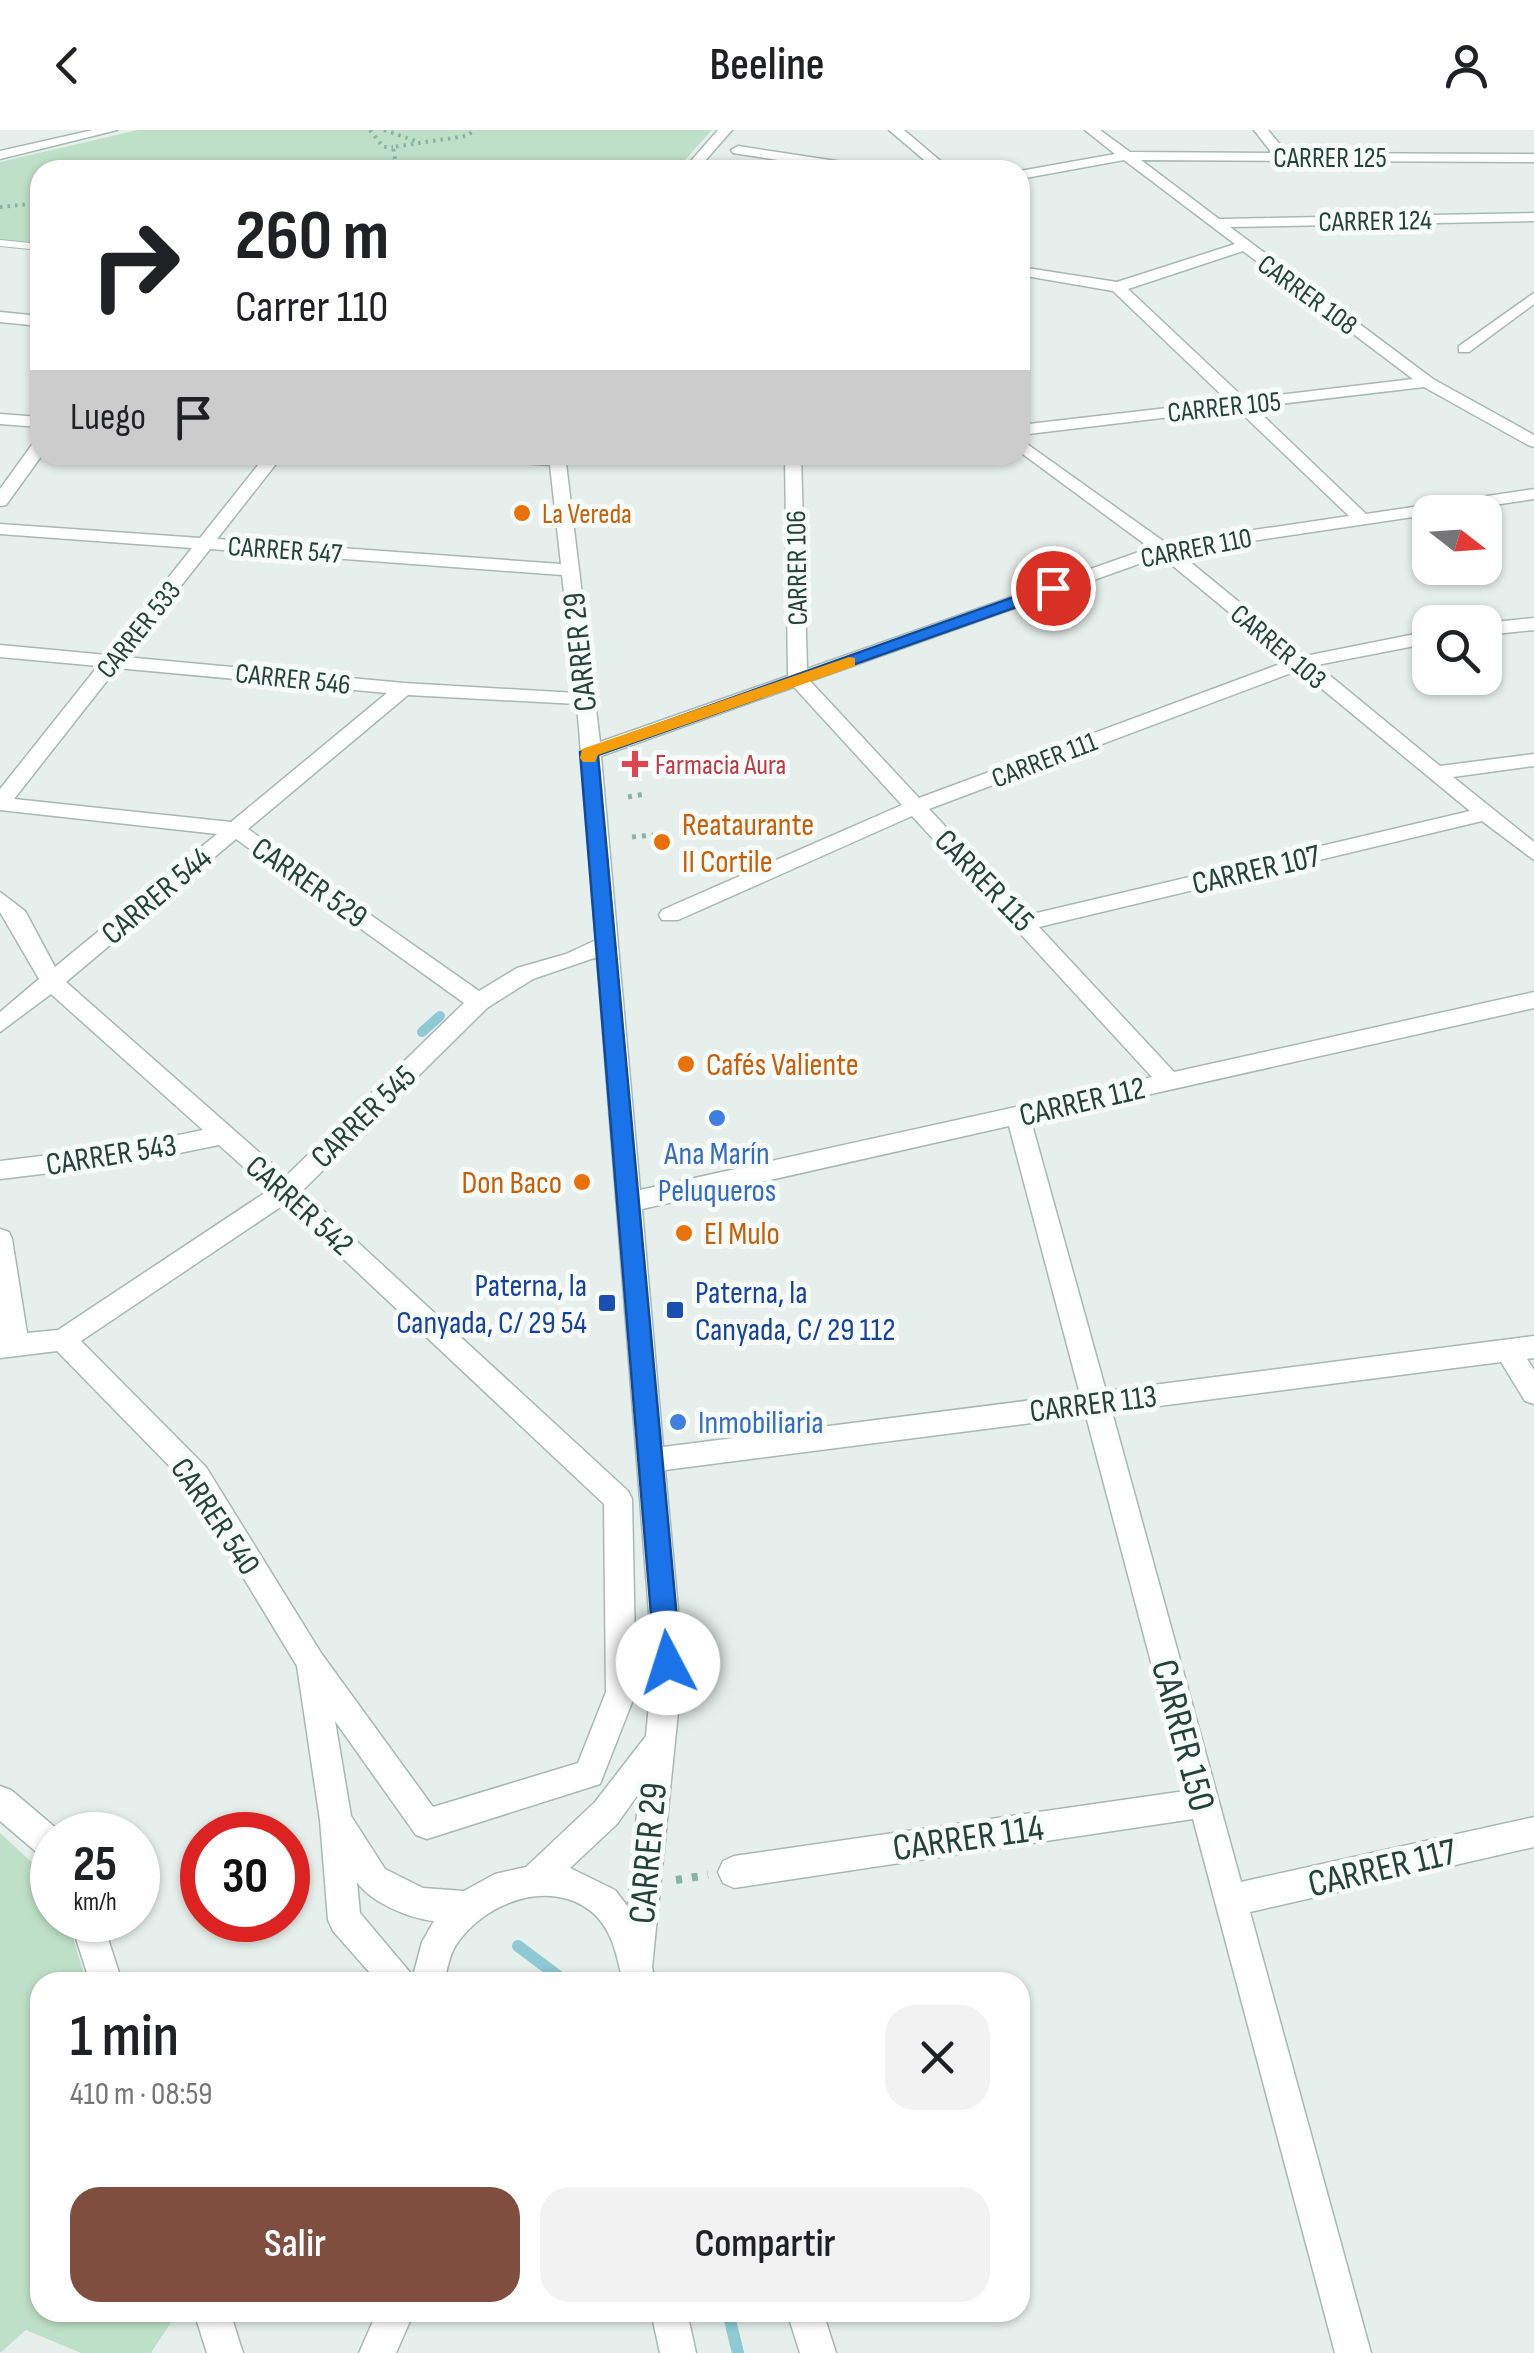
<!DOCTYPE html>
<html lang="es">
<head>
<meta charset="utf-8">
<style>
	:root { --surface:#fff; --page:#f2f2f2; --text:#202124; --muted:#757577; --accent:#7f4e3f }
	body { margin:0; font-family:"Sofia Sans Condensed",sans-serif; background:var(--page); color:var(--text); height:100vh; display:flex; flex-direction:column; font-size:38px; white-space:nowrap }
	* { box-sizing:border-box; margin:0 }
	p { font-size:32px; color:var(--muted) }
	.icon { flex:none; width:55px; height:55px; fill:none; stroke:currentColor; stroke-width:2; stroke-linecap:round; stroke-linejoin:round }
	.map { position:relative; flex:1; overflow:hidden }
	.panel { position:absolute; left:30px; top:1842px; width:1000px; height:350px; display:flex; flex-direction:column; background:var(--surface); border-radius:30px; box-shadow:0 2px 8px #0004 }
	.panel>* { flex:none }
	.guide { position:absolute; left:30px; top:30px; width:1000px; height:305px; border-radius:30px; box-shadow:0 2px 8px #0004; background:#fff; color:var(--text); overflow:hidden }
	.needle { width:65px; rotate:107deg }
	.fabs { position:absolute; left:1412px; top:365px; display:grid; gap:20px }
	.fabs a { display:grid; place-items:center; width:90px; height:90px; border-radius:20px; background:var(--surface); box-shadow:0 2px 8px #0004; font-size:50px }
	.speed { position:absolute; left:30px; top:1682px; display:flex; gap:20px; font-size:50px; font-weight:700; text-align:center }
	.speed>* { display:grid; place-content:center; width:130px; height:130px; border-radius:50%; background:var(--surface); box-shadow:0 2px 8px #0004; line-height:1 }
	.speed small { font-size:25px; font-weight:400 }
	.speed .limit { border:15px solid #d22; background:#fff; color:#111 }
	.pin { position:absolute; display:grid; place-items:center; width:85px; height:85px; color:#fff; margin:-42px; border:5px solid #fff; border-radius:50%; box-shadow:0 2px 10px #0007 }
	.me { position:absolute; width:110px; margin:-55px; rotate:355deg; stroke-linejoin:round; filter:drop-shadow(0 0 8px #0008) }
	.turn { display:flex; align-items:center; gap:35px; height:210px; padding:0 40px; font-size:45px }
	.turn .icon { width:130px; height:130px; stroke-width:2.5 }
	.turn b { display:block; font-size:70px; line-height:85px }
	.then { display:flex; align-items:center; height:95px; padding:0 40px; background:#0003; gap:20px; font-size:38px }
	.round { display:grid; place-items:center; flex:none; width:105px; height:105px; border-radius:30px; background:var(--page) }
	.overview { display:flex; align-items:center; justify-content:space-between; height:170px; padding:0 40px }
	h1 { font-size:60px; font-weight:600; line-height:75px }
	.primary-button { display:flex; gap:20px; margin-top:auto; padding:20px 40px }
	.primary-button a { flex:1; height:115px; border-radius:30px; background:var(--accent); color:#fff; font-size:40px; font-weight:600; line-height:115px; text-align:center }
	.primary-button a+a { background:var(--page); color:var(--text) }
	header { display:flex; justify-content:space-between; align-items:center; height:130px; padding:0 40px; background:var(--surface); font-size:45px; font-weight:600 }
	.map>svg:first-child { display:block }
</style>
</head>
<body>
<header><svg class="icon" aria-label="back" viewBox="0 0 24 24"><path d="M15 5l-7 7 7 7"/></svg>Beeline<svg class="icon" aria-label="person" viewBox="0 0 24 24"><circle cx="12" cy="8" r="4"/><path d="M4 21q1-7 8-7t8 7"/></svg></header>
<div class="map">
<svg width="1534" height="2223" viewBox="0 0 1534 2223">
	<rect width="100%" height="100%" fill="#e6efeb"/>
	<!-- green -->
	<path fill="#bfe0c8" d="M138 0H712L676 40H40V115L0 111V32Z
		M0 1703 52 1751V1790H67L87 1852H40V2182L177 2183 151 2223H81L26 2200 0 2223Z"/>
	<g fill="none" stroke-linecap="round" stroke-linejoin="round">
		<!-- stream-far1 -->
		<path stroke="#8ec9d4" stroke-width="10" d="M422 902 440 886"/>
		<!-- stream -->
		<path stroke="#8ec9d4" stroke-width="12" d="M518 1816 566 1852
			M728 2182 738 2223"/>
		<defs>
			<path id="pedestrian" d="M0 110 40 114V120L0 116Z"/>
			<path id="minor" d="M93 0H117L0 29V21Z
				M718 0H732L697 40H683Z
				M889 0H904L951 40H936Z
				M1085 0H1100L1130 22 1272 23 1254 0H1268L1287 23 1534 24V32L1141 30 1219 89 1534 83V91L1230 97 1433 249 1534 305V317L1528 315 1424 257 1254 277 1366 384 1534 359V369L1178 422 1305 526 1430 501V513L1317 535 1440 636 1534 624V636L1453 647 1534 712V730L1482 691 1039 797 1174 942 1534 862V878L1031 991 1106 1261 1534 1206V1228L1527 1229 1534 1240V1274L1525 1271 1501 1232 1112 1282 1241 1752 1534 1687V1717L1250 1782 1371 2223H1335L1193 1689 734 1758 723 1753 718 1742 723 1731 734 1726 1185 1661 1086 1286 665 1340 683 1533 652 1837 655 1852H623C617 1827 613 1800 592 1782 548 1747 483 1774 456 1815 449 1826 447 1840 444 1852H378L333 1801 328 1790 320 1690 297 1536 186 1353 57 1221 0 1228V1099L9 1102 12 1109 27 1203 58 1200 269 1060 219 1015 125 1034 0 1049V1031L125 1016 203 1000 51 864 0 902V882L39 849 0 782V762L25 781 55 837 217 704 0 680V659L98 536 0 527V515L107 525 192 418 0 404V394L200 408 266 325H283L217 409 561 434 550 335 476 330 468 325H565L600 612 788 546 785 325H801L807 539 1150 418 1020 322V309L1166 413 1349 386 1237 279 1020 305V295L1228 271 1113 161 1020 145V137L1117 152 1235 114 1124 30 1020 49V41L1115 24ZM1243 121 1413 249 1245 269 1128 159ZM210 419 562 445 576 563 404 553 125 527ZM1161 426 1288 531 919 668 810 551ZM117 538 387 563 231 692 14 669ZM1299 540 1470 681 1028 785 929 679ZM794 557 902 675 662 780 659 785 662 790H678L912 686 1152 947 640 1060 601 626ZM408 565 577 574 596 810 566 824 517 838 479 861 248 699ZM236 709 464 873 286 1046 66 852ZM597 827 653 1533 646 1606 595 1672 526 1737 495 1744 464 1761 423 1758 385 1739 351 1686 335 1591 416 1705 427 1709 600 1654 636 1562 632 1369 628 1361 302 1061 487 878 533 849ZM1009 996 1080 1264 663 1317 642 1079ZM285 1074 604 1374 606 1562 578 1633 433 1677 321 1523 206 1337 81 1211ZM639 1663 628 1777 615 1760 570 1738 617 1694ZM357 1752C370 1772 410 1789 434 1791L422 1812 413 1846 360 1783Z
				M738 16 869 36 876 40H842L733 23 731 20Z
				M1534 163V174L1469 222H1459V216Z
				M0 182 40 186V196L0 192Z
				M0 284 40 287V297L0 294Z
				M40 311 42 325 6 375 0 376V359L34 312Z
				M1534 488V500L1485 505V493Z
				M0 1656 11 1660 63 1704 52 1705V1730L41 1726 0 1691Z
				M70 1790H102L122 1852H90Z
				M194 2182H230L243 2223H207Z
				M377 2182H414L396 2223H359Z
				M651 2182H687L696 2223H660Z
				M787 2182H823L836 2223H800Z"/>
		</defs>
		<!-- pedestrian casing -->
		<use href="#pedestrian" stroke="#a8b8b2" stroke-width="2"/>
		<!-- minor casing -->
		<use href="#minor" stroke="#a8b8b2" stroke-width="3"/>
		<!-- path-far2 -->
		<path stroke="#86b3a5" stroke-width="4" stroke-dasharray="2.5 5" stroke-linecap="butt" d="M370 0 383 17H393
			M384 0 416 11
			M332 40H343
			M385 40 395 29 393 17 466 6 476 0
			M0 77 40 73"/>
		<!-- path-far1 -->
		<path stroke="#86b3a5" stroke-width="5" stroke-dasharray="4 6" stroke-linecap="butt" d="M628 667 645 664
			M632 707 653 705"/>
		<!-- path -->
		<path stroke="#86b3a5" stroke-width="8" stroke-dasharray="6 10" stroke-linecap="butt" d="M676 1750 708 1745"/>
		<!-- pedestrian -->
		<use href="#pedestrian" fill="#fff" fill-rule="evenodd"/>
		<!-- minor -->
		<use href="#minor" fill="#fff" fill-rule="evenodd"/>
	</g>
	<!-- route -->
	<path fill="#1a73e8" stroke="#114b97" stroke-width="2.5" d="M1053 453 1061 458 1059 462 598 625 681 1533 677 1542 668 1546 659 1542 655 1533 580 622Z"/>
	<!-- slow -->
	<path fill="#f59e0b" d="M849 527 855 528V536L598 625 595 632H583L580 628 582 619Z"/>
	<!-- markers -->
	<g fill="#e8710a" stroke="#f7fbf9" stroke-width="4">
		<circle cx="522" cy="383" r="10"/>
		<circle cx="662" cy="712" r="10"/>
		<circle cx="686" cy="934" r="10"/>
		<circle cx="582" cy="1052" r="10"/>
		<circle cx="684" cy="1103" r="10"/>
	</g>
	<path fill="#e0444e" stroke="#f7fbf9" stroke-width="4" d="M630 619h10v10h10v10h-10v10h-10v-10h-10v-10h10z"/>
	<g fill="#3f7fe0" stroke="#f7fbf9" stroke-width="4">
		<circle cx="717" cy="988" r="10"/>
		<circle cx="678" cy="1292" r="10"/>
	</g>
	<g fill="#1a4fb4" stroke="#f7fbf9" stroke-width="4">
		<rect x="597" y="1163" width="20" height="20" rx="5"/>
		<rect x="665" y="1170" width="20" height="20" rx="5"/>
	</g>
	<g text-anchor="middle" stroke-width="10" stroke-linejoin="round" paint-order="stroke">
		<!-- far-street labels -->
		<g font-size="28" fill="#24423a" stroke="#f7fbf9">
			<text x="1330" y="37">CARRER 125</text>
			<text transform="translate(1375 90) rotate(-1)" y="10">CARRER 124</text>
			<text transform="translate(1308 164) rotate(36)" y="10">CARRER 108</text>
			<text transform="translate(1224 276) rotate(-6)" y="10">CARRER 105</text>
			<text transform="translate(1196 417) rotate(-11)" y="10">CARRER 110</text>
			<text transform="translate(285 419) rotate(4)" y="10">CARRER 547</text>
			<text transform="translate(796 438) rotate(-91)" y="10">CARRER 106</text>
			<text transform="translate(138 499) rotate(-51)" y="10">CARRER 533</text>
			<text transform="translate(1279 516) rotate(40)" y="10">CARRER 103</text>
			<text transform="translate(293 548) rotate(6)" y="10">CARRER 546</text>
			<text transform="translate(1044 629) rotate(-21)" y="10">CARRER 111</text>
		</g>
		<!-- far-food labels -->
		<g font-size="28" fill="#c56008" stroke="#f7fbf9" text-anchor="start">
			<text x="542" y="393">La Vereda</text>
		</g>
		<!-- far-health labels -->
		<g font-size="28" fill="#be3a42" stroke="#f7fbf9" text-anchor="start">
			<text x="655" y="644">Farmacia Aura</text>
		</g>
		<!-- street labels -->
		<g font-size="32" fill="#24423a" stroke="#f7fbf9">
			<text transform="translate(579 522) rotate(-96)" y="11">CARRER 29</text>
			<text transform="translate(1256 739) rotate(-13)" y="11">CARRER 107</text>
			<text transform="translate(985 750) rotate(46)" y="11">CARRER 115</text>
			<text transform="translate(310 752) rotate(35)" y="11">CARRER 529</text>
			<text transform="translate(156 765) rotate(-40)" y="11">CARRER 544</text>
			<text transform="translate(1082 971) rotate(-13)" y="11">CARRER 112</text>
			<text transform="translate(363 986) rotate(-44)" y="11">CARRER 545</text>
			<text transform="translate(111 1024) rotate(-9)" y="11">CARRER 543</text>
			<text transform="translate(300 1075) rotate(42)" y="11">CARRER 542</text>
			<text transform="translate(1093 1273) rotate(-7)" y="11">CARRER 113</text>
			<text transform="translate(216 1386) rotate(56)" y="11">CARRER 540</text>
		</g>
		<!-- food labels -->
		<g font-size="32" fill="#c56008" stroke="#f7fbf9" text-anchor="start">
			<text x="682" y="705">Reataurante<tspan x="682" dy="37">II Cortile</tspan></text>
			<text x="706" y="945">Cafés Valiente</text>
			<text x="562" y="1063" text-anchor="end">Don Baco</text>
			<text x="704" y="1114">El Mulo</text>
		</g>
		<!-- shop labels -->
		<g font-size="32" fill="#366cbe" stroke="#f7fbf9">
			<text x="717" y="1034">Ana Marín<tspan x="717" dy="37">Peluqueros</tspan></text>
			<text x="698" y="1303" text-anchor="start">Inmobiliaria</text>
		</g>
		<!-- transit labels -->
		<g font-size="32" fill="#164399" stroke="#f7fbf9" text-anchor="end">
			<text x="587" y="1166">Paterna, la<tspan x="587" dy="37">Canyada, C/ 29 54</tspan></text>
			<text x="695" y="1173" text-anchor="start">Paterna, la<tspan x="695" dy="37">Canyada, C/ 29 112</tspan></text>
		</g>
		<!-- near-street labels -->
		<g font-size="38" fill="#24423a" stroke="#f7fbf9">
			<text transform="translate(1184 1605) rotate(75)" y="13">CARRER 150</text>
			<text transform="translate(968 1707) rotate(-8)" y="13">CARRER 114</text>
			<text transform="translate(647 1723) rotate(-85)" y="13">CARRER 29</text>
			<text transform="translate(1382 1737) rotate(-13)" y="13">CARRER 117</text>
		</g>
	</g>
</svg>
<div class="fabs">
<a><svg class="needle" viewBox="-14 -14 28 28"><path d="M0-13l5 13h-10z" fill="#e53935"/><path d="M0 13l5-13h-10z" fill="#757577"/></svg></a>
<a><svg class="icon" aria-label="search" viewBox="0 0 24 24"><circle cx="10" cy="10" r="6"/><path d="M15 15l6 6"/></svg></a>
</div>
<div class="speed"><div>25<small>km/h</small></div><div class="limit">30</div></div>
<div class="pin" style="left:1053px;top:458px;background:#d93025"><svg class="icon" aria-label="arrive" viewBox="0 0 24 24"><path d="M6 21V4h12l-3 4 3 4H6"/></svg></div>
<svg class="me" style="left:668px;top:1533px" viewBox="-20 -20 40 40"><circle r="19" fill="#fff"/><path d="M0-13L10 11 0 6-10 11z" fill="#1a73e8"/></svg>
<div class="guide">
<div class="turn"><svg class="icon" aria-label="right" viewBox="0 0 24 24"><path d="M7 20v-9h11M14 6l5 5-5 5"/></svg><div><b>260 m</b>Carrer 110</div></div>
<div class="then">Luego<svg class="icon" aria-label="arrive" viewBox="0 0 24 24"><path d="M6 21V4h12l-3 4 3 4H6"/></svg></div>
</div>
<section class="panel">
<div class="overview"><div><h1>1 min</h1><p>410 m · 08:59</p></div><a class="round"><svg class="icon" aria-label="close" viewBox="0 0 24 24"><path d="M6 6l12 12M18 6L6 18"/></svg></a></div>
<div class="primary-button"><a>Salir</a><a>Compartir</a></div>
</section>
</div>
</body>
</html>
